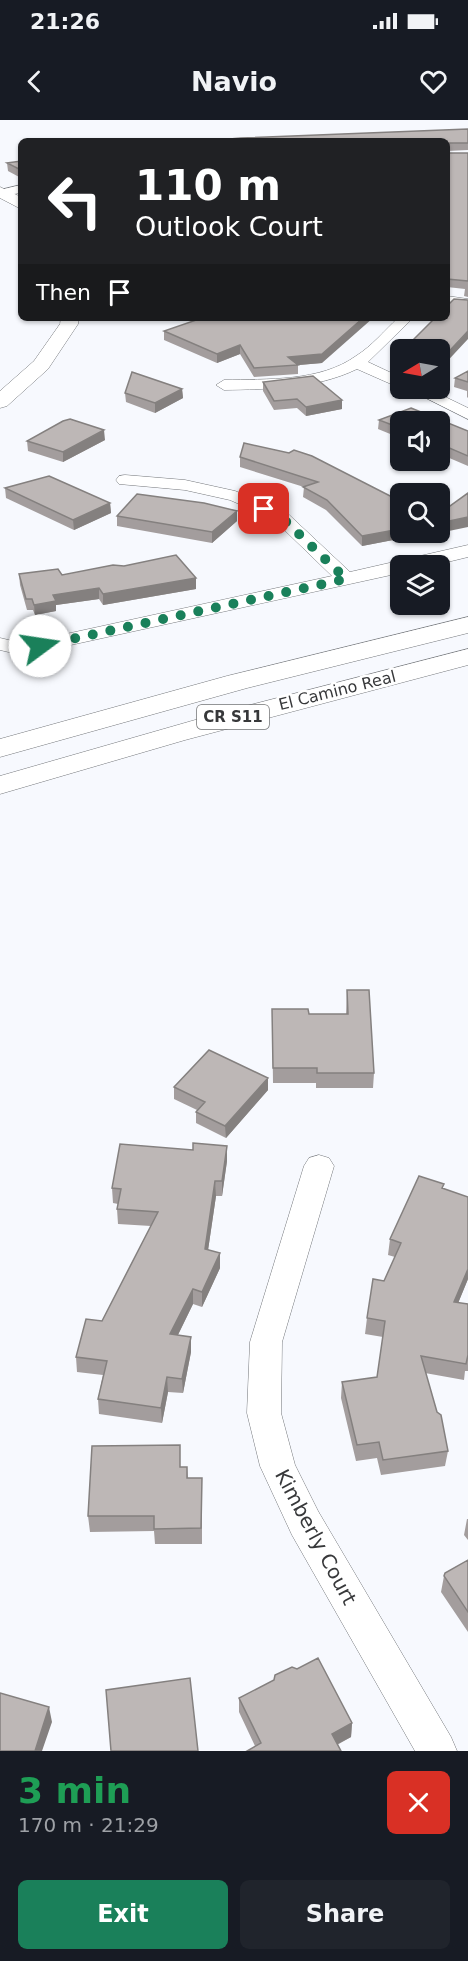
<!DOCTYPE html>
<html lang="en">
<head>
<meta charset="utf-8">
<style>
	:root { --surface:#171b24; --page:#20242c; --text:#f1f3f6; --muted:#9ea1a6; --accent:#1a805a }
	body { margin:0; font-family:"DejaVu Sans",sans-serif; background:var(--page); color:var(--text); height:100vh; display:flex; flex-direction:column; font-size:22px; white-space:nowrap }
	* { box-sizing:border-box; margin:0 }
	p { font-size:20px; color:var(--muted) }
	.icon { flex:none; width:33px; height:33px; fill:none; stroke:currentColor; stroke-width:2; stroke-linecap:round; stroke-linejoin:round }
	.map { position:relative; height:1631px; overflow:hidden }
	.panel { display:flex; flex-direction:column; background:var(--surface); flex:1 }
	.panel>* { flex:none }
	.hud { position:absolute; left:18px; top:18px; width:432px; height:183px; border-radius:9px; box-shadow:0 2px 4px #0004; background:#202124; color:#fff; overflow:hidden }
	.needle { width:39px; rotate:260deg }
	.tools { position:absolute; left:390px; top:219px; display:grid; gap:12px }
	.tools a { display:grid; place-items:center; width:60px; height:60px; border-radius:9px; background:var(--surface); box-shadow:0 2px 4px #0004; font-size:30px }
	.pin { position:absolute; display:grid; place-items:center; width:51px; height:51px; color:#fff; margin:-26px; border-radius:12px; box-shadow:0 3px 9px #0006 }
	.me { position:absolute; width:66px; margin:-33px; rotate:76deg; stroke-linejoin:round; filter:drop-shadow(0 0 4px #0008) }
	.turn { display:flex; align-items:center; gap:21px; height:126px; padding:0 18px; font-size:27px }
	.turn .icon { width:78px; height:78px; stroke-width:2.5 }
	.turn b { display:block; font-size:42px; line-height:51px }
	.then { display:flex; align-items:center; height:57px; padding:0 18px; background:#0003; gap:12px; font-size:22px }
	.round { display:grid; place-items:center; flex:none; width:63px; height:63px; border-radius:9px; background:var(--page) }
	.headline { display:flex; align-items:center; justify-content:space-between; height:102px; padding:0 18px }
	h1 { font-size:36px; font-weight:800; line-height:45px; color:#1e9e55 }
	.cta { display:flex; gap:12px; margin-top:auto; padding:12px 18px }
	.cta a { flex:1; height:69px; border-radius:9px; background:var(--accent); color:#fff; font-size:24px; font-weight:800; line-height:69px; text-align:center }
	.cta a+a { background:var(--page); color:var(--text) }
	.status { display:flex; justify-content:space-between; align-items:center; height:42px; padding:0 30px; background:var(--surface); direction:ltr }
	.status svg { height:16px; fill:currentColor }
	header { display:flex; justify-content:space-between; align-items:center; height:78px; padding:0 18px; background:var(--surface); font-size:27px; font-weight:800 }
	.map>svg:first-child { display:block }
</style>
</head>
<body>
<div class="status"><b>21:26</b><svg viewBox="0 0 49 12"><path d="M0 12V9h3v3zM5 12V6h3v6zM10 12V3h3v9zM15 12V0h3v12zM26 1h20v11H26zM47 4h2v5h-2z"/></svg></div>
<header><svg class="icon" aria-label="back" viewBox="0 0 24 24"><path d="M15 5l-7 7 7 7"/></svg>Navio<svg class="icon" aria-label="heart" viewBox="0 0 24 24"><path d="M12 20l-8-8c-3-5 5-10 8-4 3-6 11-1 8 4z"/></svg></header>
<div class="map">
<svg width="468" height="1631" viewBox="0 0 468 1631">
	<rect width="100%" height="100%" fill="#f7f9fe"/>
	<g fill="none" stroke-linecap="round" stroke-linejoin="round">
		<defs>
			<path id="minor" d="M21 65V73L0 76V70Z
				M447 176 468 179V187L447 184Z
				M398 198H413L368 242 400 257V268L357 249C316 269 269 269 224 270L216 265 224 260C267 259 320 262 356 236 372 226 384 211 398 198Z
				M406 268H427L468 288V299Z
				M125 355 185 360 235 371 285 391 350 452 468 425V437L431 446H400V453L34 533 17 534 0 530V518L17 522 34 521 332 456 273 399 230 380 185 370 119 364 116 360 119 356Z
				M319 1035 329 1038 334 1046 282 1222 281 1293 295 1345 318 1391 451 1617 457 1631H415L292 1415 260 1346 247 1293 250 1222 304 1046 309 1038Z"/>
			<path id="major" d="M0 67 21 77V89L0 78Z
				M61 198H79L78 204 48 249 7 286 0 288V271L34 241 60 204Z
				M468 497V513L247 568 0 637V619L227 556Z
				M468 529V545L185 620 0 674V656L223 592Z"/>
		</defs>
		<!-- minor casing -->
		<use href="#minor" stroke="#75787c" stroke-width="1"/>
		<!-- major casing -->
		<use href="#major" stroke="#75787c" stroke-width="1"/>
		<!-- minor -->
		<use href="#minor" fill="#fff" fill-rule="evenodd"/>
		<!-- major -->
		<use href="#major" fill="#fff" fill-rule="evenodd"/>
	</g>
	<!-- wall -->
	<path fill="#a39d9d" d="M468 9V30L447 31V21Z
		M447 33H468V177L464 176 465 169 447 167Z
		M21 41V58L8 51 7 43Z
		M311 200 322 243 298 245V254L254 257 240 234 217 243 164 220V211Z
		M468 251V278L467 277V271L454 267 455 258Z
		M263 262 342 289 306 296 297 288 274 290 263 271Z
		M182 269 183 278 155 293 126 282 125 273Z
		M411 288 468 311V346L440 334V302H400V318L378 309 379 300Z
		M105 320 63 342 28 331 27 321Z
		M289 333 400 412H440L420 417 419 415 362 426 326 390 303 377 304 367 240 347V337Z
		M5 368 110 383 111 393 74 410 6 378Z
		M237 391V401L212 423 117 406V396Z
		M19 454 196 458V469L103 485 99 479 56 485V491L35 495 33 490H27L20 465Z
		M347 870 374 953 373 968H316V963H273L272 889 309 894H346Z
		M174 967 268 970 226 1018 196 1003V992L197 990 174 979Z
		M227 1041 222 1076H216L208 1130 220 1148 202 1187 193 1184 178 1215 191 1217V1232L183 1273 168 1272 162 1303 99 1294 98 1279 103 1255 77 1252 76 1237 102 1201 151 1106 118 1104 117 1089 118 1084 113 1083 112 1068Z
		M443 1069 468 1159 458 1183 468 1184V1251H465L464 1260 425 1253 448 1331 445 1346 381 1355 377 1338 356 1341 341 1278 342 1262 377 1257 383 1217 365 1214 367 1198 395 1137 388 1135 390 1119Z
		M181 1347H187L188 1358H202V1424H155L154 1411 90 1412 88 1396Z
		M467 1399H468V1420L464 1415Z
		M468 1440V1512L441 1472 444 1456Z
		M239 1578 352 1603 351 1617 337 1625 255 1626 239 1592Z"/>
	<!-- shaded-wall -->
	<path fill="#84807f" d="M363 198H373L322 243 288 246V237Z
		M468 211V219L440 249 441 240Z
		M240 225V234L217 243V234Z
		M182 269 183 278 155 293V283Z
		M342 280V289L306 296V287Z
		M104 310 105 320 63 342V332Z
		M110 383 111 393 74 410 73 400Z
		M237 391V401L212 423V412Z
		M468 397V407L420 417V412H440V403Z
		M400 409V412H419V415L362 426V416Z
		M196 458V469L103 485V474Z
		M99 468V479L56 485V491L35 495 34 485 53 475Z
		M268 958V970L226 1018 225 1006Z
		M227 1026V1041L222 1076V1061Z
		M215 1061 216 1076 206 1144 205 1129Z
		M220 1133V1148L202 1187V1172Z
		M468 1149V1159L452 1198 454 1182Z
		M193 1169V1184L171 1229 170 1214Z
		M191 1217V1232L183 1273 182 1259Z
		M167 1257 168 1272 162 1303 161 1288Z
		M49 1587 52 1602 42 1631H35Z
		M352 1603 351 1617 330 1628 332 1614Z"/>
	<!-- building -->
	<path fill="#bdb7b6" stroke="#84807f" stroke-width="1.5" d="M468 9V23H447V27V21H206L241 18Z
		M447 33H468V161L447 159Z
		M21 41V50L7 43Z
		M454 179 468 180V211L441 240H440V230L404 229 435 198H447V186Z
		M202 198H298L311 200 314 198H363L322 234 288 237 298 245 254 248 240 225 217 234 164 211Z
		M468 251V262L455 258Z
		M132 252 182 269 155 283 125 273Z
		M313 256 342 280 306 287 297 279 274 281 263 262Z
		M411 288 468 311V336L440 324V302H400V308L379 300Z
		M70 299 104 310 63 332 27 321 63 301Z
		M244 323 289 333 294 330 312 336 400 381V409L362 416 327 380 303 367 318 362 240 337Z
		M49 356 110 383 73 400 5 368Z
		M468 373V397L440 403V387L443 391Z
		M137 374 204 383 237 391 212 412 117 396Z
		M176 435 196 458 103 474 99 468 53 475 56 481 34 485 32 479H26L19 454 58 449 62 455 113 445 124 446Z
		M347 870H369L374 953H317V948H273L272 889H308L309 894H348Z
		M209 930 268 958 225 1006 196 992 205 982 174 967Z
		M193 1023 227 1026 222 1061H215L205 1129 220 1133 202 1172 193 1169 170 1214 191 1217 182 1259 167 1257 161 1288 98 1279 107 1241 76 1237 86 1199 102 1201 158 1092 117 1089 121 1069 112 1068 120 1024 193 1030Z
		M419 1056 444 1064 442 1068 468 1077V1149L454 1182 468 1184V1235L466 1244 421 1236 437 1292 441 1295 448 1331 383 1340 379 1322 357 1325 342 1262 377 1257 385 1201 367 1198 373 1159 384 1161 401 1123 390 1119Z
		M180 1325V1347H187V1358H202L201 1408 154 1409V1396H88L92 1326Z
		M468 1440V1492L444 1456 445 1453Z
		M318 1538 352 1603 332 1614 341 1631H247L261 1623 239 1578 274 1560 275 1555 292 1547 297 1549Z
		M190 1558 198 1631H111L106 1570Z
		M0 1573 49 1587 35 1631H0Z"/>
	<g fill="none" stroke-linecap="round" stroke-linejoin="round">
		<!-- route -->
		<path stroke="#1a805a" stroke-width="10" stroke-dasharray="0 18" d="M40 526 346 459 279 395 264 389"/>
	</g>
	<g text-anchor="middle" stroke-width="5" stroke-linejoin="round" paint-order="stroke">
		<!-- shield labels -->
		<rect fill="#fff" stroke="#737475" stroke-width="1.5" x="197" y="585" width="72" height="24" rx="4.5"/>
		<g font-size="15" font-weight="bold" fill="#37383a">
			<text x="233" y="602">CR S11</text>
		</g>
		<!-- street labels -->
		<g font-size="16" fill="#37383a" stroke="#fff">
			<text transform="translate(337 570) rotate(-14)" y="6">El Camino Real</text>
		</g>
		<!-- near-street labels -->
		<g font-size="20" fill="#37383a" stroke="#fff">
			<text transform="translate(316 1417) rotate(62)" y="7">Kimberly Court</text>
		</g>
	</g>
</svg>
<div class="tools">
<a><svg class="needle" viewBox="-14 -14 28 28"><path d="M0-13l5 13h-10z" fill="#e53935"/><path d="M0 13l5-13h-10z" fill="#9ea1a6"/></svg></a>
<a><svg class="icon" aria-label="sound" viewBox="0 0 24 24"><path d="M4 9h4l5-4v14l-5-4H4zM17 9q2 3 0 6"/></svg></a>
<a><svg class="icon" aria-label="search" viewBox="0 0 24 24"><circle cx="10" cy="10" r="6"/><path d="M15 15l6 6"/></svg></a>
<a><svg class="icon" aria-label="layers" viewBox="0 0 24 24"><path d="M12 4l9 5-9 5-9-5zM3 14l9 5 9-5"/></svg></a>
</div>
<div class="pin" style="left:264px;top:389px;background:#d93025"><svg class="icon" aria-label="arrive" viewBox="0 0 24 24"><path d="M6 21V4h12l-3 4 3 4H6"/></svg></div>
<svg class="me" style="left:40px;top:526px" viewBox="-20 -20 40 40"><circle r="19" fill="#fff"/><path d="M0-13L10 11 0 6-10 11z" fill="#1a805a"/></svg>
<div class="hud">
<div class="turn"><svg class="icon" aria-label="left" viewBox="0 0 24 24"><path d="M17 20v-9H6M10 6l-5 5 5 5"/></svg><div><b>110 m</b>Outlook Court</div></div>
<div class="then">Then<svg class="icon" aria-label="arrive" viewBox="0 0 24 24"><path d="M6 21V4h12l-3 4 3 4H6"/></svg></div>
</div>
</div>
<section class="panel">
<div class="headline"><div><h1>3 min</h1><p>170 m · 21:29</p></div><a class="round" style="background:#d93025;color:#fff"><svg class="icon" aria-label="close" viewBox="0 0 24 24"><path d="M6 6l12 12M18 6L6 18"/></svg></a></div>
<div class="cta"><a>Exit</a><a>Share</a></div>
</section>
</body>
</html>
